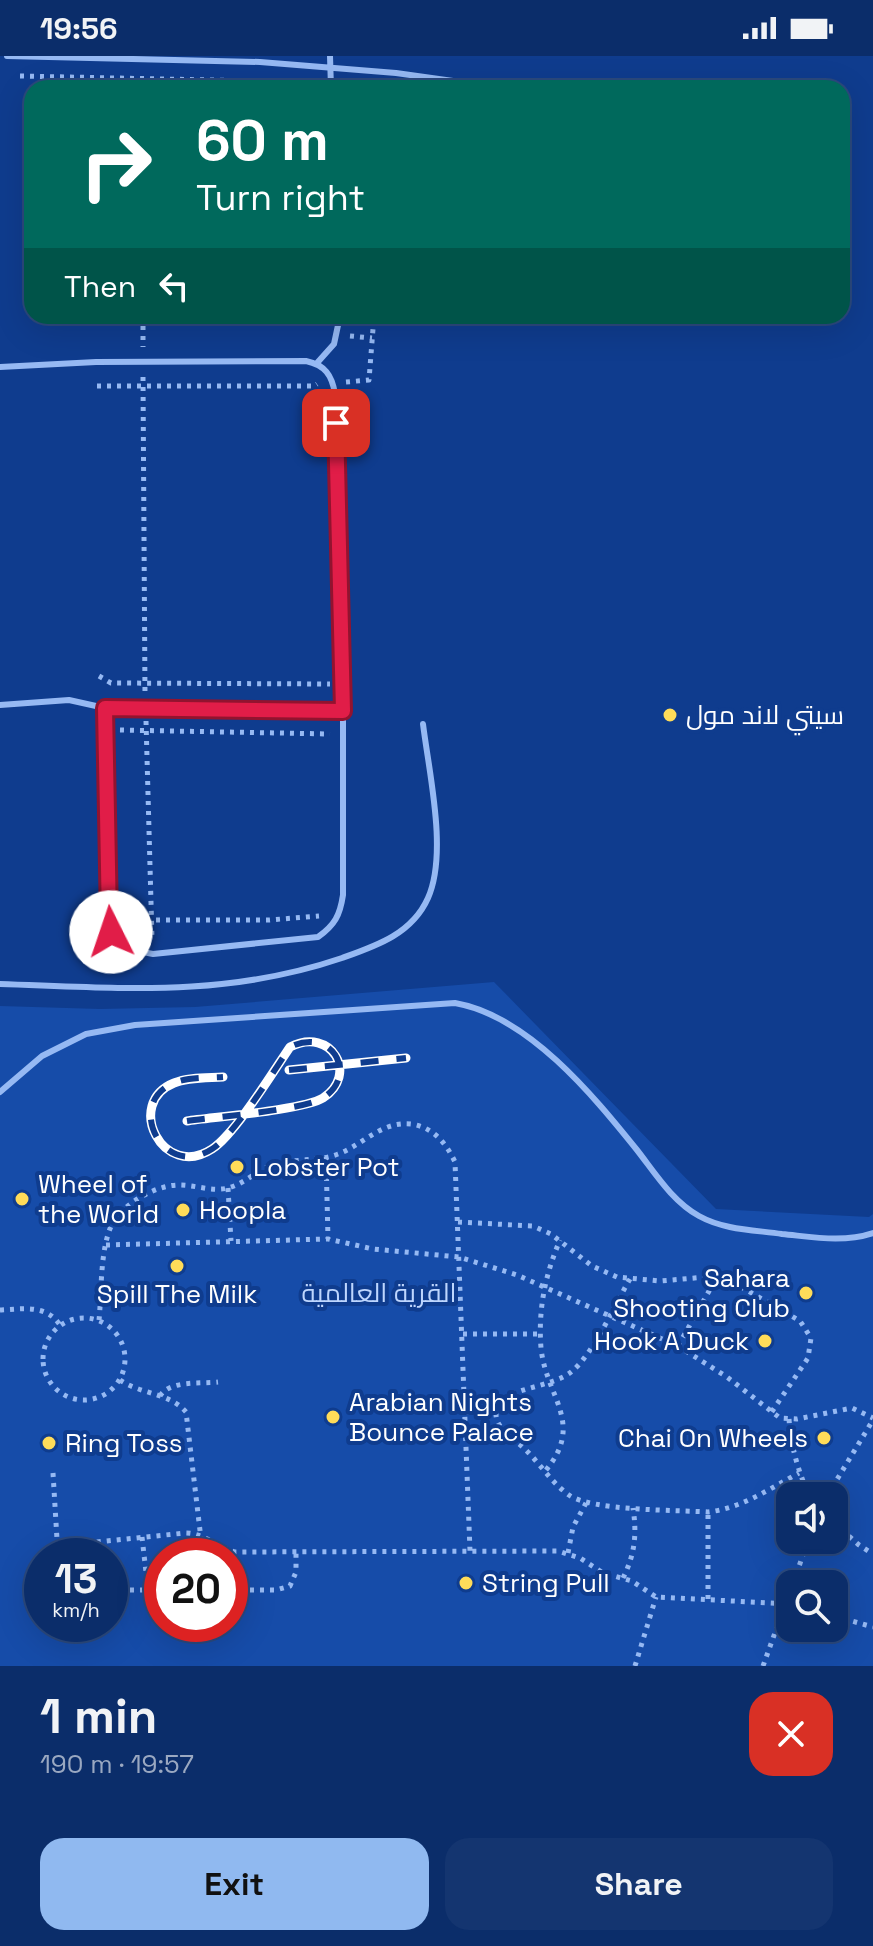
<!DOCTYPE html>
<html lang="en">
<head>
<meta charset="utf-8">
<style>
	:root { --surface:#0b2d6a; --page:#143570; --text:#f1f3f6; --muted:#9aa8c1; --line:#2b497e; --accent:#90b9f0 }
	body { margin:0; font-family:"Space Grotesk",Cairo,sans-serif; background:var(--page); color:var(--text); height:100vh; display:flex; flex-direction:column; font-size:30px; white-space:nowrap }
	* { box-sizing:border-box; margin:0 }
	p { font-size:26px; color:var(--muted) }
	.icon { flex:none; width:44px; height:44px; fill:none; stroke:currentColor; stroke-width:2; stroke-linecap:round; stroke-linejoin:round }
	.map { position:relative; height:1610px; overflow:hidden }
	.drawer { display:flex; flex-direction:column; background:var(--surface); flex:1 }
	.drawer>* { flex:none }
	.guide { position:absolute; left:24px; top:24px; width:826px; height:244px; border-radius:24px; box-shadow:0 8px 32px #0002,0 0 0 2px var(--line); background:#00695c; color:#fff; overflow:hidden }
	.tools { position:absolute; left:776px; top:1426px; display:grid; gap:16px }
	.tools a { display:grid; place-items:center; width:72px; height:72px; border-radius:16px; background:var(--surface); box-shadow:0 8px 32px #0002,0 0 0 2px var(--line); font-size:40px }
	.speed { position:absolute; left:24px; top:1482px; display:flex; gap:16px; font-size:40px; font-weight:700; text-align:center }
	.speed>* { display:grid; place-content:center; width:104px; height:104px; border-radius:50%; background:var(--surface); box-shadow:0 8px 32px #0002,0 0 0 2px var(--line); line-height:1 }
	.speed small { font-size:20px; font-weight:400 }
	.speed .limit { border:12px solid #d22; background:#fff; color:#111 }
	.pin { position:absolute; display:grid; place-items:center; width:68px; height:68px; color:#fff; margin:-34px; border-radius:16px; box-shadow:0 4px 12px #0006 }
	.me { position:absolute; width:88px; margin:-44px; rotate:356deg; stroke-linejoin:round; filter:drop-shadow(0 0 6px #0008) }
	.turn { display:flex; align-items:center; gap:28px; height:168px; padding:0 40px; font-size:36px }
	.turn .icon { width:104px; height:104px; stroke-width:2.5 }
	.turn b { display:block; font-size:56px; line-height:68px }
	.then { display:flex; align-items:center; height:76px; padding:0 40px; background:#0003; gap:16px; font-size:30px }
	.round { display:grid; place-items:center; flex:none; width:84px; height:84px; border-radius:24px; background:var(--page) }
	.headline { display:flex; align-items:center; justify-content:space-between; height:136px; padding:0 40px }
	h1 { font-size:48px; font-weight:600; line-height:60px }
	.cta { display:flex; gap:16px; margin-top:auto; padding:16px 40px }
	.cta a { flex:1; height:92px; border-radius:24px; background:var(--accent); color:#111; font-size:32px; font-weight:600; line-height:92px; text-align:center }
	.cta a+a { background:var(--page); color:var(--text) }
	.status { display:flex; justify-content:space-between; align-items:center; height:56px; padding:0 40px; background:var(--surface); direction:ltr }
	.status svg { height:22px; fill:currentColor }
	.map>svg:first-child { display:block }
</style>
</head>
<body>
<div class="status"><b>19:56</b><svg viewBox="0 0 49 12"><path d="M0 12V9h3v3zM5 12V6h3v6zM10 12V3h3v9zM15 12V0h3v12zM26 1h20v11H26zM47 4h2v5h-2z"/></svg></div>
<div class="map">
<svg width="873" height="1610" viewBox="0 0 873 1610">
	<rect width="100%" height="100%" fill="#0f3c8e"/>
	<!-- green -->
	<path fill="#164ca9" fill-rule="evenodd" d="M494 926 716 1153 869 1161 873 1158V1610H0V950L100 953 195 951ZM790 1440H834V1484H790ZM42 1500H110V1568H42ZM162 1500H230V1568H162ZM790 1528H834V1572H790Z"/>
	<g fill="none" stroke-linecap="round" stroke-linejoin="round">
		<!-- path -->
		<path stroke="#96b9f3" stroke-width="5" stroke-dasharray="4 6" stroke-linecap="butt" d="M20 20 259 25 318 31
			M143 260V291
			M350 280 372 282
			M143 321 145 639
			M346 326 369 324 374 260
			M97 330H314L317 328
			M99 620 111 627 330 628
			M146 665 152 883
			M120 674 330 678
			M126 864H269L319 860
			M326 1101 328 1183
			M228 1132 231 1185
			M458 1166 533 1170 551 1178 592 1210 617 1221 660 1225 706 1221 729 1224 800 1265 811 1282 808 1302 771 1357
			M106 1189 328 1183 373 1193 459 1201 517 1219 678 1290 727 1321 780 1362 797 1363 852 1352 873 1362
			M630 1223C615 1248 593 1299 571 1316 552 1331 510 1332 500 1347 488 1365 506 1377 518 1387 537 1402 549 1425 569 1439 591 1455 678 1454 708 1456 742 1452 769 1433 799 1417
			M0 1254C23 1253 46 1248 60 1269
			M43 1303a41 41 0 1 1 82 0a41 41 0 1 1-82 0Z
			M99 1264C102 1237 99 1184 116 1162 129 1145 157 1129 179 1129 196 1129 212 1136 228 1132 244 1128 256 1115 272 1109 293 1102 317 1106 338 1098 363 1089 381 1065 411 1068 433 1071 446 1087 455 1106L470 1495
			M463 1278H540
			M678 1290 717 1221
			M120 1324C140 1338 170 1337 186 1356L203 1500
			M160 1340C170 1324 200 1328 218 1326
			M466 1356H496
			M789 1363C791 1391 798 1414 809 1440
			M546 1414C585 1367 546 1341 541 1292 538 1254 545 1219 560 1184
			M53 1417 58 1500
			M827 1440 873 1364
			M834 1467 859 1489 873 1498
			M142 1481 148 1534
			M57 1490 185 1477C205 1477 216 1491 235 1496L558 1495 580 1502 603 1517 632 1525 656 1541 790 1548
			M568 1497 573 1471 586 1447
			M623 1522C635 1498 637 1478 633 1452
			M793 1528 808 1484
			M110 1534H162
			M230 1534H276L290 1530 296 1516V1496
			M708 1543V1456
			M834 1560 873 1571
			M635 1610 656 1541
			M763 1610 790 1535"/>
		<!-- lane -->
		<path stroke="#96b9f3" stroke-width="6" d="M7 0 260 6 396 17 503 32
			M330 0 331 32
			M317 307 334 288 340 260
			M0 311 96 306 306 305C325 309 332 319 335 338L343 655V839C340 859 335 869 318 881L153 898C131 895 113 886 109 863L105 652
			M0 649 69 644 105 652 343 655
			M0 928C121 932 224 942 342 902 376 890 412 878 428 842 448 797 429 717 423 668
			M0 1036 42 1000 86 978 135 969 455 947C528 960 592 1038 637 1094 655 1117 672 1145 699 1160 724 1174 755 1174 782 1178 813 1181 843 1187 873 1177"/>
		<defs>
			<path id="rail" d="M289 1014 406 1002
				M187 1065C214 1061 304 1054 323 1042 359 1019 332 970 290 991 273 1016 235 1078 212 1093 163 1125 124 1047 174 1027 188 1021 208 1022 223 1021"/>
		</defs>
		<!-- rail casing -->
		<use href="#rail" stroke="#fff" stroke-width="9"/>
		<!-- rail -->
		<use href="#rail" stroke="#0f3c8e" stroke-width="6" stroke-dasharray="18" stroke-linecap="butt"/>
	</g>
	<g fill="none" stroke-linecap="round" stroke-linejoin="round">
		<defs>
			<path id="route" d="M111 876 109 863 105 652 343 655 336 367"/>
		</defs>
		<!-- route casing -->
		<use href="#route" stroke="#92132f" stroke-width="20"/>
		<!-- route -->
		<use href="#route" stroke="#e11d48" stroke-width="14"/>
	</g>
	<!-- markers -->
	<g fill="#ffdc59" stroke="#0f3c8e" stroke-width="3">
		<circle cx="670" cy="659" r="8"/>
		<circle cx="237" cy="1111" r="8"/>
		<circle cx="22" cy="1143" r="8"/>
		<circle cx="183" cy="1154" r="8"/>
		<circle cx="177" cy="1210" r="8"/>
		<circle cx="806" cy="1237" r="8"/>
		<circle cx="765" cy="1285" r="8"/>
		<circle cx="333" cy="1361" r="8"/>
		<circle cx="824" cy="1382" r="8"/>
		<circle cx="49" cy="1387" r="8"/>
		<circle cx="466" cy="1527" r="8"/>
	</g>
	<g text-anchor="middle" stroke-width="8" stroke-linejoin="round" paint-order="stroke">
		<!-- poi labels -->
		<g font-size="26" fill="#fff" stroke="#0f3c8e" text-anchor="start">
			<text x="686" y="668">سيتي لاند مول</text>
			<text x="253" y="1120">Lobster Pot</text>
			<text x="38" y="1137">Wheel of<tspan x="38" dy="30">the World</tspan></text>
			<text x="199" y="1163">Hoopla</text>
			<text x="790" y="1231" text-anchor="end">Sahara<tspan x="790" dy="30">Shooting Club</tspan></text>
			<text x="177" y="1247" text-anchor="middle">Spill The Milk</text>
			<text x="749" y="1294" text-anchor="end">Hook A Duck</text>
			<text x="349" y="1355">Arabian Nights<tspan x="349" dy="30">Bounce Palace</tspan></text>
			<text x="808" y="1391" text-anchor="end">Chai On Wheels</text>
			<text x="65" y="1396">Ring Toss</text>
			<text x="482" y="1536">String Pull</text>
		</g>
		<!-- park labels -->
		<g font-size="26" fill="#bed6fe" stroke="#0f3c8e">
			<text x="379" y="1246">القرية العالمية</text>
		</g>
	</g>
</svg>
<div class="tools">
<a><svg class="icon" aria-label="sound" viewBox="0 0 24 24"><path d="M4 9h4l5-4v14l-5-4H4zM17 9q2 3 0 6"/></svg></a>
<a><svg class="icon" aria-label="search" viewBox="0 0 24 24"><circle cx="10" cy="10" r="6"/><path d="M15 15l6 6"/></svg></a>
</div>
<div class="speed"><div>13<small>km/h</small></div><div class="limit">20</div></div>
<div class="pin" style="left:336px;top:367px;background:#d93025"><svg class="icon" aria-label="arrive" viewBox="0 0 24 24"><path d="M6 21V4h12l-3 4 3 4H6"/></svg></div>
<svg class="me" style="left:111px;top:876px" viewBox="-20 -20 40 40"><circle r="19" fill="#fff"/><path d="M0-13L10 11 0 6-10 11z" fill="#e11d48"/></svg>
<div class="guide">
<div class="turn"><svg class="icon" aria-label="right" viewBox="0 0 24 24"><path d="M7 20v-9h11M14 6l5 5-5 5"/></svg><div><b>60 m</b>Turn right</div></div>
<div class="then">Then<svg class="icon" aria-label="left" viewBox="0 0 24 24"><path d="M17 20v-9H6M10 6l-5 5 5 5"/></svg></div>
</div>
</div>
<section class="drawer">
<div class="headline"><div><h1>1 min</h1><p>190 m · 19:57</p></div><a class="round" style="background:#d93025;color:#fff"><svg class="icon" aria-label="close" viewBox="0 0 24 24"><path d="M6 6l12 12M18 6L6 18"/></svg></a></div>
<div class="cta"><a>Exit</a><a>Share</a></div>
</section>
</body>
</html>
